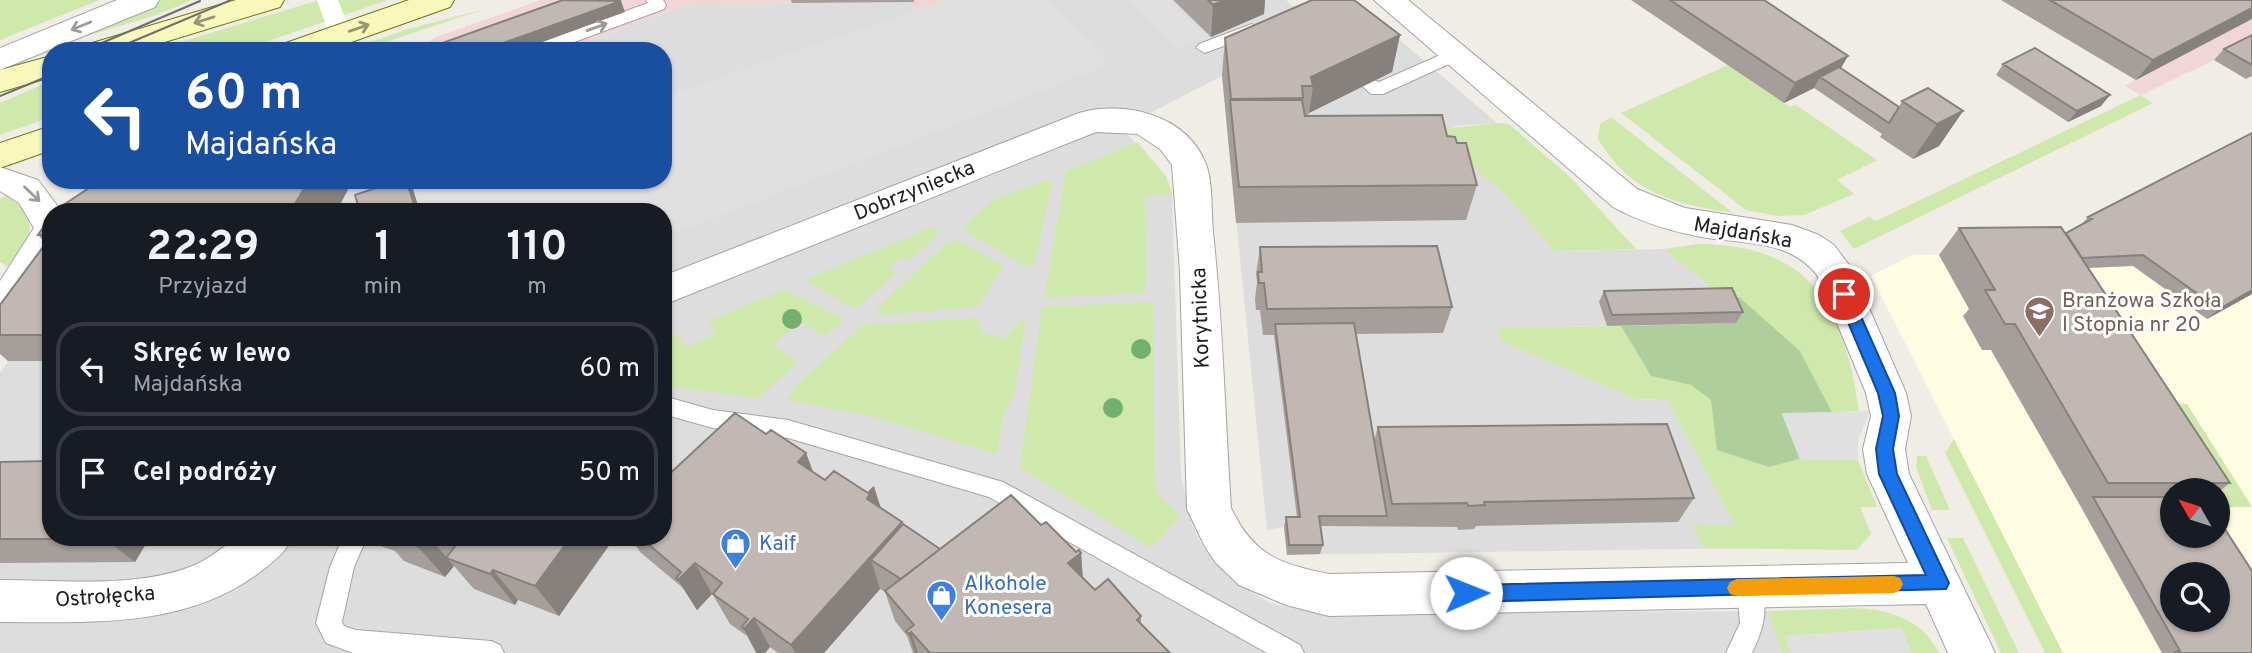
<!DOCTYPE html>
<html lang="pl">
<head>
<meta charset="utf-8">
<style>
	:root { --surface:#171b24; --page:#20242c; --text:#f1f3f6; --muted:#9ea1a6; --line:#363941 }
	body { margin:0; font-family:Overpass,sans-serif; background:var(--page); color:var(--text); height:100vh; display:flex; flex-direction:column; font-size:26px; white-space:nowrap }
	* { box-sizing:border-box; margin:0 }
	p { font-size:23px; color:var(--muted) }
	.icon { flex:none; width:38px; height:38px; fill:none; stroke:currentColor; stroke-width:2; stroke-linecap:round; stroke-linejoin:round }
	.map { position:relative; flex:1; overflow:hidden }
	.side { position:absolute; left:42px; top:203px; width:630px; height:343px; display:flex; flex-direction:column; background:var(--surface); border-radius:28px; box-shadow:0 2px 5px #0004 }
	.side>* { flex:none }
	.banner { position:absolute; left:42px; top:42px; width:630px; height:147px; border-radius:28px; box-shadow:0 2px 5px #0004; background:#1a4fa0; color:#fff; overflow:hidden }
	.needle { width:46px; rotate:309deg }
	.buttons { position:absolute; left:2160px; top:478px; display:grid; gap:14px }
	.buttons a { display:grid; place-items:center; width:70px; height:70px; border-radius:50%; background:var(--surface); box-shadow:0 2px 5px #0004; font-size:35px }
	.pin { position:absolute; display:grid; place-items:center; width:60px; height:60px; color:#fff; margin:-30px; border:4px solid #fff; border-radius:50%; box-shadow:0 2px 7px #0007 }
	.me { position:absolute; width:77px; margin:-38px; rotate:89deg; stroke-linejoin:round; filter:drop-shadow(0 0 5px #0008) }
	.turn { display:flex; align-items:center; gap:24px; height:147px; padding:0 28px; font-size:32px }
	.turn .icon { width:91px; height:91px; stroke-width:2.5 }
	.turn b { display:block; font-size:49px; line-height:60px }
	.eta { display:flex; justify-content:space-evenly; align-items:center; height:119px; text-align:center }
	.eta b { font-size:42px; font-weight:700; line-height:49px }
	ul { padding:0; list-style:none }
	li { display:flex; align-items:center; gap:21px; height:94px; margin:0 14px 10px; padding:0 14px; border:4px solid var(--line); border-radius:28px }
	li div { flex:1 }
	li b { display:block; font-size:26px }
	li em { font-style:normal }
	.map>svg:first-child { display:block }
</style>
</head>
<body>
<div class="map">
<svg width="2252" height="653" viewBox="0 0 2252 653">
	<rect width="100%" height="100%" fill="#f0ece6"/>
	<!-- residential -->
	<path fill="#dedddd" d="M945 0H1286L1308 19 1353 0 1497 123 1453 126 1460 153 1503 193 1555 251 1663 249 1726 299 1736 323 1498 328 1501 341 1635 399 1667 400 1747 548 1287 555 1284 527 1267 530 1222 76 1121 128 1166 176 1172 194 1181 476 1192 524 1202 546 1245 588 1270 603 1315 613 1771 611 1791 653H0V373L51 301V537H663V212H96L124 180H663V51H563L692 3 913 2 916 3 914 10Z"/>
	<!-- commercial -->
	<path fill="#f0d6d7" d="M541 0H945L914 11 915 4 912 2 692 3 563 51H417L436 37Z
		M2001 0H2252V42L2141 95 2125 86 2135 80Z"/>
	<!-- education -->
	<path fill="#fffde1" fill-rule="evenodd" d="M2252 139V653H2063L1871 276 1912 255 2039 253ZM2172 490H2217V536H2172ZM2172 574H2217V620H2172Z"/>
	<!-- grass -->
	<path fill="#cfe9ad" d="M0 0H99L0 40Z
		M160 0H193L156 15 54 46Z
		M319 0H388L239 51H151Z
		M485 9 359 51H344L408 29Z
		M1728 65 1790 107 1796 105 1877 160 1837 180 1854 194 1804 215 1777 216 1746 210 1621 113Z
		M51 81V117L0 135V103Z
		M2141 95 2153 103 1854 249 1840 231 1869 217 1876 221Z
		M1611 117 1733 213C1673 203 1632 195 1598 139L1600 124Z
		M1497 123 1509 124 1570 177 1636 249 1555 251 1503 193 1431 130Z
		M1137 142 1166 176 1172 194 1145 196 1146 293 1044 298 1066 171Z
		M1045 180 1052 182 1035 263 1025 266 965 231V225L993 200Z
		M6 196C43 219 31 238 9 267L0 262V199Z
		M932 227 940 233 909 261 901 257 889 268 896 273 858 307H850L805 280Z
		M958 240 1004 266 978 307 882 315 878 312 877 308 947 243Z
		M1699 244C1813 245 1844 308 1859 411L1832 412 1800 351 1726 299 1663 249Z
		M784 289 845 319 825 337 799 321 773 345 798 362 759 398 663 386V340L678 333 686 348 715 334 709 321Z
		M1153 302 1155 491 1181 517 1151 548 1020 468 1042 307Z
		M977 318 981 332 1005 339 1022 318H1026L1014 396 1003 417 997 454 870 416 786 400 802 380 863 325Z
		M1621 326 1651 376 1691 385 1711 400 1718 450 1767 467 1800 459 1858 460 1877 507H1860L1871 534 1857 550 1702 548 1693 524 1735 526 1667 400 1635 399 1501 341 1498 328Z
		M2131 403 2187 404 2252 507H2217V490Z
		M1954 439 2063 653H2045L1945 453Z
		M1917 456H1926L1950 510H1932L1916 467Z
		M1947 538H1963L2019 653H2001Z
		M1856 608C1893 610 1922 620 1939 653H1911L1901 628 1785 636 1791 653H1783L1770 618 1771 611Z"/>
	<!-- forest -->
	<path fill="#aecf9c" d="M1739 297 1800 351 1832 412 1782 414 1800 459 1768 467 1717 450 1711 400 1691 385 1651 376 1621 326 1735 323 1726 299Z"/>
	<!-- parking -->
	<path fill="#e0e0e0" d="M945 0H1049L1109 65 663 238V212H356L354 204 423 180H663V97Z
		M1128 0H1168L1207 37 1176 49Z
		M1870 411 1858 439V460L1800 459 1782 413Z
		M1901 628 1911 653H1791L1784 636Z"/>
	<!-- pier -->
	<path fill="#fff" d="M317 0H338L358 51H335Z"/>
	<g fill="none" stroke-linecap="round" stroke-linejoin="round">
		<defs>
			<path id="lane" d="M646 0H663L666 5 664 9 550 51H525L527 47 648 3Z
				M1252 24 1260 29 1258 33 1205 53 1196 48 1199 44Z
				M1456 48 1462 50 1465 54 1462 58 1383 94H1371L1360 84 1369 78 1379 82Z
				M663 396 713 410 788 420 1003 482 1300 645 1304 653H1267L989 497 788 438 713 428 663 414Z
				M343 537H367L354 567 342 622 344 626 356 630 491 641 500 645 504 653H353L326 643 316 623 330 567Z
				M1749 577 1758 580C1770 606 1764 628 1752 653H1726L1740 623 1737 588 1740 580Z"/>
			<path id="street" d="M117 0H159L155 7 0 70V48Z
				M1374 0H1408L1637 189 1685 208 1792 225 1819 235 1834 245 1852 269 1906 393 1911 416 1905 449 1909 474 1995 653H1948L1926 604 1329 616 1286 605 1239 585 1215 562 1204 545 1187 509 1180 272 1172 165 1160 149 1137 134 1096 132 663 305V276L1079 113C1125 100 1187 115 1206 164 1213 183 1211 212 1213 232 1223 324 1225 416 1231 508 1254 556 1280 564 1329 574L1908 563 1867 474 1863 449 1871 416 1866 393 1817 275C1789 239 1742 244 1701 237 1670 231 1640 222 1613 207Z
				M0 167 38 180 62 212H51V262L13 322 0 327V281L34 228 19 203 0 191Z
				M237 537H293C285 553 274 561 260 572 185 629 89 622 0 622V580C60 580 142 589 197 564 211 557 224 547 237 537Z"/>
			<path id="secondary" d="M236 0H284L280 7 135 51H84L89 44Z
				M409 0H454L450 7 326 51H278L283 44Z
				M51 56V77L0 92V70Z
				M51 126V150L0 168V143Z"/>
		</defs>
		<!-- lane casing -->
		<use href="#lane" stroke="#a4a4a4" stroke-width="2"/>
		<!-- street casing -->
		<use href="#street" stroke="#a4a4a4" stroke-width="2"/>
		<!-- secondary casing -->
		<use href="#secondary" stroke="#727707" stroke-width="2"/>
		<!-- lane -->
		<use href="#lane" fill="#fff" fill-rule="evenodd"/>
		<!-- street -->
		<use href="#street" fill="#fff" fill-rule="evenodd"/>
		<!-- secondary -->
		<use href="#secondary" fill="#f9f8bc" fill-rule="evenodd"/>
		<!-- tram -->
		<path stroke="#6e6e6e" stroke-width="2" d="M83 51 200 1
			M110 51 231 0
			M0 96 51 75"/>
	</g>
	<!-- trees -->
	<g fill="#73b070">
		<circle cx="792" cy="319" r="10"/>
		<circle cx="1141" cy="349" r="10"/>
		<circle cx="1113" cy="408" r="10"/>
	</g>
	<!-- wall -->
	<path fill="#a69e9a" d="M791 0H914V2L792 3Z
		M1173 0H1265L1264 14 1211 37Z
		M1631 0H1764L1848 56 1841 68 1899 107 1902 101 1963 111 1939 146 1913 159 1880 137 1882 134 1814 88 1784 103Z
		M2001 0H2252L2136 80Z
		M1400 35 1392 72 1309 113 1308 116 1447 136 1457 143 1477 185 1466 220 1236 223 1222 75 1225 38Z
		M2252 35V76L2246 79 2214 60 2224 49Z
		M2003 64 2101 106 2068 122 1996 75Z
		M2252 133V294L2207 319 2133 266 2089 268 2230 483 2217 493V490H2172V536L2252 653H2162L2081 507 1991 350H1982L1963 316 1969 309 1939 255 1959 228 2066 233 2081 225 2088 217Z
		M101 180H353L336 212H53Z
		M51 216V361H8L0 354V305L46 243 38 235Z
		M1260 247 1452 307 1443 333 1356 334 1374 441 1378 427 1694 498 1678 522 1476 526 1474 529 1458 530 1457 527 1320 526 1323 545 1320 554 1287 555 1284 527 1286 517H1297L1274 335H1263L1260 310H1256L1255 299 1257 282 1256 274Z
		M1604 291 1743 312 1736 323 1607 326 1599 302Z
		M766 434 806 453 813 472 825 480 868 493 874 487 881 508 940 549 1041 525 1076 552 1081 553 1083 578 1095 590 1141 616V624L1170 653H913L907 636 895 621 885 592 880 589 824 653H778L770 647 765 653H756L747 636 730 624 713 595 712 594 697 610 683 588 640 552 630 537H663L666 477Z
		M0 462 51 537H150L135 562 0 563Z
		M367 537H615L559 616 518 600 515 605 474 589 454 566 445 577 404 561 395 551 372 543Z"/>
	<!-- shaded-wall -->
	<path fill="#87817d" d="M1224 0H1265L1264 14 1211 37 1213 5Z
		M621 1 625 12 518 51H481Z
		M2252 8V19L2136 80 2153 60Z
		M1400 35 1392 72 1309 113 1313 86 1311 77Z
		M1848 56 1836 76 1820 77 1814 88 1784 103 1795 83Z
		M2110 95 2101 106 2068 122 2077 111Z
		M1963 111 1939 146 1913 159 1937 124Z
		M309 180H353L336 212H293L292 209Z
		M406 180 413 189 420 212H401Z
		M2252 290V294L2207 319 2219 309Z
		M806 453 818 486 798 462Z
		M874 487 884 519 867 499Z
		M902 522 911 554 871 560 880 589 824 653H795L791 645Z
		M106 537H150L135 562 105 539Z
		M424 537H429L454 566 445 577 417 546Z
		M571 537H615L559 616 535 586Z
		M1081 553 1083 584 1068 563Z
		M695 563 712 594 697 610 678 580Z
		M493 570 518 600 515 605 490 574Z
		M754 618 770 647 765 653H757L744 629Z
		M911 632 918 653H915L909 634Z"/>
	<!-- building -->
	<path fill="#c1b8b3" stroke="#87817d" stroke-width="2" fill-rule="evenodd" d="M563 0 621 1 481 51H433L431 47Z
		M1208 0H1224L1213 5Z
		M1312 0H1354L1400 35 1311 77 1313 86H1302L1303 98 1231 99 1225 38Z
		M1670 0H1764L1848 56 1795 83Z
		M2050 0H2252V8L2153 60Z
		M2252 35V65L2224 49Z
		M2035 48 2110 95 2077 111 2003 64Z
		M1839 67 1899 107 1889 123 1820 77Z
		M1928 88 1963 111 1937 124 1902 101Z
		M1230 100H1302L1305 116 1442 115 1447 136 1455 137 1457 143H1466L1477 185 1239 187Z
		M2252 133V290L2219 309 2143 255 2082 258 2066 233 2092 219 2088 217Z
		M101 180H309L292 209 179 212H53Z
		M400 180H406L415 207 401 212H360L355 195Z
		M51 216V235H38Z
		M2061 227 2230 483H2108L2015 324H2005L1985 290H1995L1959 228Z
		M46 243H51V335H0V305Z
		M1437 246 1452 307 1267 309 1264 283H1259L1258 272H1262L1260 247Z
		M1732 288 1743 312 1612 315 1604 291Z
		M1354 323 1387 516H1319L1323 545H1289L1286 517H1300L1275 324Z
		M735 413 766 434 771 430 806 453 798 462 825 480 834 471 868 493 874 487 867 499 902 522 791 645 754 618 744 629 742 627 748 619 713 594 722 583 695 563 678 580 676 578 681 572 640 537H663V480Z
		M1667 424 1694 498 1484 502 1485 505 1468 506 1467 503 1392 504 1378 427Z
		M51 461V537H106L105 539H0V462Z
		M1011 495 1041 525 1046 522 1076 552 1079 550 1081 553 1068 563 1095 590 1108 579 1141 616 1137 620 1170 653H930L911 632 909 634 906 631 914 625 885 591Z
		M2093 497H2172V536H2217V517L2252 571V653H2176L2175 652 2180 651ZM2172 574H2217V620H2172Z
		M903 524 940 549 901 579 871 560Z
		M394 537H424L417 546Z
		M434 537H571L535 586 493 570 490 574 446 558 456 545Z"/>
	<!-- one-way arrows -->
	<defs><path id="oneway-shaft" d="M-6 0H5M1.5-3L5.5 0L1.5 3" fill="none" stroke-width="1.6" stroke-linecap="round" stroke-linejoin="round" transform="scale(1.75)"/></defs>
	<g stroke="#979776">
		<use href="#oneway-shaft" transform="translate(204 20) rotate(163)"/>
		<use href="#oneway-shaft" transform="translate(359 28) rotate(-19)"/>
	</g>
	<g stroke="#9b9b9b">
		<use href="#oneway-shaft" transform="translate(81 26) rotate(158)"/>
		<use href="#oneway-shaft" transform="translate(597 27) rotate(-20)"/>
		<use href="#oneway-shaft" transform="translate(32 194) rotate(44)"/>
	</g>
	<!-- route -->
	<path fill="#1a73e8" stroke="#114b97" stroke-width="2" d="M1844 288 1851 294 1895 393 1899 416 1893 449 1897 474 1949 583 1946 589 1466 602 1460 599 1457 593 1460 587 1466 585 1926 575 1879 474 1876 449 1883 416 1878 393 1836 294Z"/>
	<!-- slow -->
	<path fill="#f59e0b" d="M1894 576 1900 578 1903 584 1900 590 1894 593 1737 596 1730 594 1727 588 1730 582 1737 579Z"/>
	<!-- icons -->
	<defs>
		<symbol id="school-pin" viewBox="-11 -11 22 30"><path d="M0 17L-7.5 6A9.5 9.5 0 1 1 7.5 6Z" fill="#8d6e63" stroke="#fff"/><path d="M0-5L7-2L0 1L-7-2ZM-4 1L0 2.5L4 1V4Q0 6-4 4Z" fill="#fff"/></symbol>
		<symbol id="shop-pin" viewBox="-11 -11 22 30"><path d="M0 17L-7.5 6A9.5 9.5 0 1 1 7.5 6Z" fill="#3f7fe0" stroke="#fff"/><path d="M-5-2.5h2.3a2.7 3.5 0 0 1 5.4 0H5L5.5 6h-11ZM-1.5-2.5h3a1.5 2.3 0 0 0-3 0Z" fill="#fff"/></symbol>
	</defs>
	<g fill-rule="evenodd">
		<use href="#school-pin" x="2022" y="294" width="35" height="47"/>
		<use href="#shop-pin" x="718" y="526" width="35" height="47"/>
		<use href="#shop-pin" x="924" y="578" width="35" height="47"/>
	</g>
	<g text-anchor="middle" stroke-width="6" stroke-linejoin="round" paint-order="stroke">
		<!-- street labels -->
		<g font-size="21" fill="#202020" stroke="#fff">
			<text transform="translate(914 190) rotate(-22)" y="7">Dobrzyniecka</text>
			<text transform="translate(1743 232) rotate(10)" y="7">Majdańska</text>
			<text transform="translate(1200 318) rotate(-92)" y="7">Korytnicka</text>
			<text transform="translate(105 596) rotate(-4)" y="7">Ostrołęcka</text>
		</g>
		<!-- education labels -->
		<g font-size="21" fill="#785e54" stroke="#fff" text-anchor="start">
			<text x="2062" y="307">Branżowa Szkoła<tspan x="2062" dy="24">I Stopnia nr 20</tspan></text>
		</g>
		<!-- shop labels -->
		<g font-size="21" fill="#366cbe" stroke="#fff" text-anchor="start">
			<text x="759" y="550">Kaif</text>
			<text x="964" y="590">Alkohole<tspan x="964" dy="24">Konesera</tspan></text>
		</g>
	</g>
</svg>
<div class="buttons">
<a><svg class="needle" viewBox="-14 -14 28 28"><path d="M0-13l5 13h-10z" fill="#e53935"/><path d="M0 13l5-13h-10z" fill="#9ea1a6"/></svg></a>
<a><svg class="icon" aria-label="search" viewBox="0 0 24 24"><circle cx="10" cy="10" r="6"/><path d="M15 15l6 6"/></svg></a>
</div>
<div class="pin" style="left:1844px;top:294px;background:#d93025"><svg class="icon" aria-label="arrive" viewBox="0 0 24 24"><path d="M6 21V4h12l-3 4 3 4H6"/></svg></div>
<svg class="me" style="left:1466px;top:593px" viewBox="-20 -20 40 40"><circle r="19" fill="#fff"/><path d="M0-13L10 11 0 6-10 11z" fill="#1a73e8"/></svg>
<div class="banner">
<div class="turn"><svg class="icon" aria-label="left" viewBox="0 0 24 24"><path d="M17 20v-9H6M10 6l-5 5 5 5"/></svg><div><b>60 m</b>Majdańska</div></div>
</div>
<section class="side">
<div class="eta">
<div><b>22:29</b><p>Przyjazd</p></div>
<div><b>1</b><p>min</p></div>
<div><b>110</b><p>m</p></div>
</div>
<ul>
<li><svg class="icon" aria-label="left" viewBox="0 0 24 24"><path d="M17 20v-9H6M10 6l-5 5 5 5"/></svg><div><b>Skręć w lewo</b><p>Majdańska</p></div><em>60 m</em></li>
<li><svg class="icon" aria-label="arrive" viewBox="0 0 24 24"><path d="M6 21V4h12l-3 4 3 4H6"/></svg><div><b>Cel podróży</b></div><em>50 m</em></li>
</ul>
</section>
</div>
</body>
</html>
